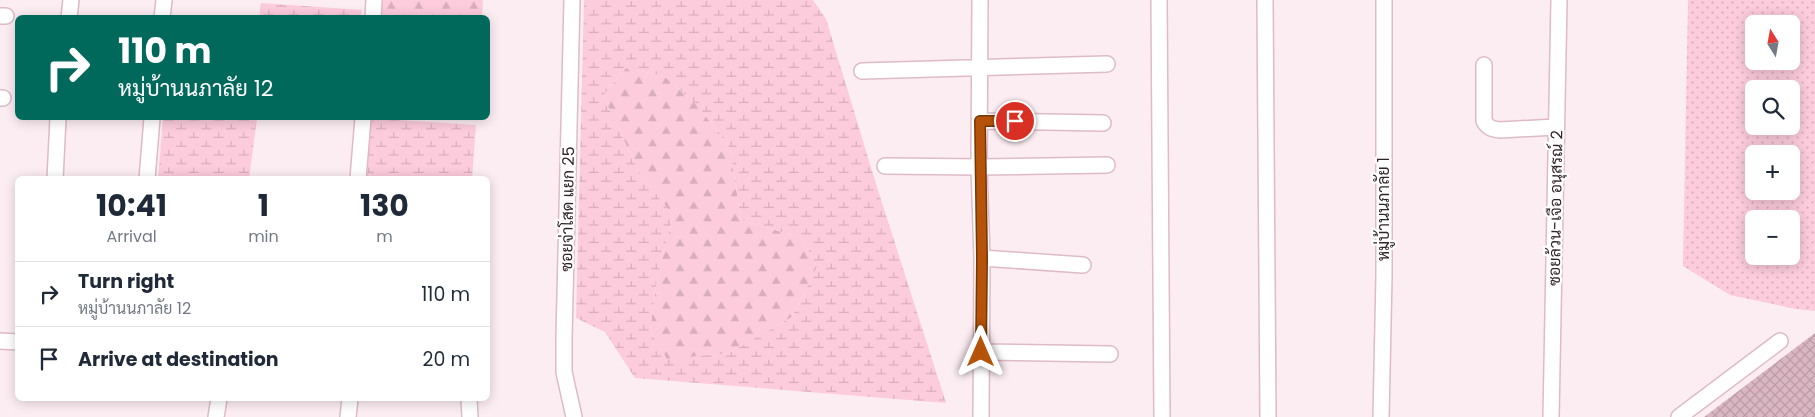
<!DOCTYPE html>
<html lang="en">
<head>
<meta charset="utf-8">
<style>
	:root { --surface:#fff; --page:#f2f2f3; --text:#1f2937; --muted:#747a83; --line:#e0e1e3 }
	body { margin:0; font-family:Poppins,Sarabun,sans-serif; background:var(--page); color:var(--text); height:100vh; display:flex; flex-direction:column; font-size:19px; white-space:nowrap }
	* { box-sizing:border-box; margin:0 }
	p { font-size:16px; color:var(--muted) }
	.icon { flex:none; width:28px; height:28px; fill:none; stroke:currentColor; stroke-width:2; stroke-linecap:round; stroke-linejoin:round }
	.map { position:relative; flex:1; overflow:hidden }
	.details { position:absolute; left:15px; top:176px; width:475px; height:225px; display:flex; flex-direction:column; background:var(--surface); border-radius:8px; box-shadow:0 2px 12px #0003 }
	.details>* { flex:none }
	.top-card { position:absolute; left:15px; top:15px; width:475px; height:105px; border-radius:8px; box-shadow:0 2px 12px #0003; background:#00695c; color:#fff; overflow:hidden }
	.needle { width:32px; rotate:349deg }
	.fabs { position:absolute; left:1745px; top:15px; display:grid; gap:10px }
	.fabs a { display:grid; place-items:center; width:55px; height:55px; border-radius:8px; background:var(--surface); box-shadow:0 2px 12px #0003; font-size:25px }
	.pin { position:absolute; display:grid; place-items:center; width:42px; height:42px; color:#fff; margin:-21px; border:2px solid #fff; border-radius:50%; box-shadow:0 1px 5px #0007 }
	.me { position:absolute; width:55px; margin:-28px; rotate:0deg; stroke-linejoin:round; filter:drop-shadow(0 0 4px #0008) }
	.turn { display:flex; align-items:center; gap:18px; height:105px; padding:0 20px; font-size:22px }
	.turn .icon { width:65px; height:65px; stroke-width:2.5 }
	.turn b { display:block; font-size:35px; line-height:42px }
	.eta { display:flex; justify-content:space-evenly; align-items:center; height:85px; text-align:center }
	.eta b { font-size:30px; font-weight:700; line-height:35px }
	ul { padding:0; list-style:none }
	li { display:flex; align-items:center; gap:15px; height:65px; padding:0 20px; border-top:1px solid var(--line) }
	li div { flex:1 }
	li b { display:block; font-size:19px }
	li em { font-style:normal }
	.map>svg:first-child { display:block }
</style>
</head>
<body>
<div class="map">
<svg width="1815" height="417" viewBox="0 0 1815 417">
	<defs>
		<pattern id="grass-dots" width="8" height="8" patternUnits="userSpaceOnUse" patternTransform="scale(1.25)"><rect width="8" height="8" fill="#fccbdc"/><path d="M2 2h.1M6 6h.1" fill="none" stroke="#d8aebd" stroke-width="1.8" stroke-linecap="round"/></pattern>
		<pattern id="forest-firs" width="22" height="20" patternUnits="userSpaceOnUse" patternTransform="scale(1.25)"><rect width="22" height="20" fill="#fccbdc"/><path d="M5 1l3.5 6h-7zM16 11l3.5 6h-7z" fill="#d8aebd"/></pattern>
		<pattern id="wetland-marsh" width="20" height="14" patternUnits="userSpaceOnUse" patternTransform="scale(1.25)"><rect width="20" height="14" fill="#fccbdc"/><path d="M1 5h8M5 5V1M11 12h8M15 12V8" fill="none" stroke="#d8aebd"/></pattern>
		<pattern id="building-cross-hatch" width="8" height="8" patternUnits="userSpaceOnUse" patternTransform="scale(1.25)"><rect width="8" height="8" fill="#d9b6c2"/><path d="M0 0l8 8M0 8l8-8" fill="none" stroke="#bb9ca7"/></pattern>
	</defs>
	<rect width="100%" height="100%" fill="#fcedf2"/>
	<!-- grass -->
	<path fill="url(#grass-dots)" fill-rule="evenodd" d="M1688 0H1815V311L1796 309 1730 295 1683 266ZM1754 24H1791V61H1754ZM1754 89H1791V126H1754ZM1754 154H1791V191H1754ZM1754 219H1791V256H1754Z"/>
	<!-- forest -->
	<path fill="url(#forest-firs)" d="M381 0H483L482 17 380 18Z
		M626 68 664 76 698 106 730 148 741 220 802 238 817 267 792 317 729 353 667 360 650 331 657 278 673 216 638 170 603 96Z"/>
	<!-- wetland -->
	<path fill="url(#wetland-marsh)" fill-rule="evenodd" d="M584 0H813L826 19 876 184 946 403 635 378 605 332 576 318ZM626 68 664 76 698 106 730 148 741 220 802 238 817 267 792 317 729 353 667 359 650 331 657 278 673 216 638 170 603 96Z
		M261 3 362 10 361 17H259Z
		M163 118H257L249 179H158Z
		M370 118 476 125 472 179H366Z"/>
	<!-- building -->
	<path fill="url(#building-cross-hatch)" d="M1815 333V417H1704Z"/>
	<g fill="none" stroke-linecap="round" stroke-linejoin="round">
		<defs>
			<path id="street" d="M572 0 564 338V372L574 417
				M980 0 979 167 982 258 981 417
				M1159 0 1162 417
				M1265 0 1268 417
				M0 16H6
				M69 18 71 0
				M162 18 164 0
				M373 18 374 0
				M1484 65V121C1488 128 1492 129 1500 130L1556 127
				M862 71 1107 64
				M0 98H3
				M980 121 1103 123
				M885 166 979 167 1107 165
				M55 179 58 118
				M147 179 152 118
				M358 179 363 118
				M982 258 1083 265
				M0 341 18 342
				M981 352 1110 354
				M469 399 470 417
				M216 417 219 399
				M348 417 350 399
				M1381 417 1384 276V0
				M1551 417 1559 0
				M1679 417 1780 341"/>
		</defs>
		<!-- street casing -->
		<use href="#street" stroke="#debbc7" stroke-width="18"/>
		<!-- street -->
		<use href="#street" stroke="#fff" stroke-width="15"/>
	</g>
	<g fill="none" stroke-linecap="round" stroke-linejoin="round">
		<defs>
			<path id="route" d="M981 352 982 258 980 121H1015"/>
		</defs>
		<!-- route casing -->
		<use href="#route" stroke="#753606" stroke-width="12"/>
		<!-- route -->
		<use href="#route" stroke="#b45309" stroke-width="9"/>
	</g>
	<g text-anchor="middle" stroke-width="4.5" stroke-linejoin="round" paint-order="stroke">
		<!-- street labels -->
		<g font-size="16" fill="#302327" stroke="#fff">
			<text transform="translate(1555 208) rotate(-89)" y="6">ซอยล้วน-เจือ อนุสรณ์ 2</text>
			<text transform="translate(567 209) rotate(-89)" y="6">ซอยจ่าโสด แยก 25</text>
			<text transform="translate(1383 209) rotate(-90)" y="6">หมู่บ้านนภาลัย 1</text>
		</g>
	</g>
</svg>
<div class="fabs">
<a><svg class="needle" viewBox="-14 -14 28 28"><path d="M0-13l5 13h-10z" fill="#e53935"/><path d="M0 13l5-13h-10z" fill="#747a83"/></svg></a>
<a><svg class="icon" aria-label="search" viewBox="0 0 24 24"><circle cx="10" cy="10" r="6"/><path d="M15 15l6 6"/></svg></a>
<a>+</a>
<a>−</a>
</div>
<div class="pin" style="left:1015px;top:121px;background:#d93025"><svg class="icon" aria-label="arrive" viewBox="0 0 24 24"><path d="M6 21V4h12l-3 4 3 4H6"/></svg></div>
<svg class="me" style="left:981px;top:352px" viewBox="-20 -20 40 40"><path d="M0-17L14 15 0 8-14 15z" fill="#b45309" stroke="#fff" stroke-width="4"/></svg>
<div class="top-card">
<div class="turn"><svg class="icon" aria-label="right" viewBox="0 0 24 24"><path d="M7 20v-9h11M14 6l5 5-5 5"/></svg><div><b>110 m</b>หมู่บ้านนภาลัย 12</div></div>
</div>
<section class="details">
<div class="eta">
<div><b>10:41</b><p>Arrival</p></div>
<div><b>1</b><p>min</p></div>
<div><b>130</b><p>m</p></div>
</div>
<ul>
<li><svg class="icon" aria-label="right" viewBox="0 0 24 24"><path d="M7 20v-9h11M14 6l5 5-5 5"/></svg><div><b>Turn right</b><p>หมู่บ้านนภาลัย 12</p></div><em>110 m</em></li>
<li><svg class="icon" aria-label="arrive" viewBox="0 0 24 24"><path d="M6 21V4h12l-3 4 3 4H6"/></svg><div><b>Arrive at destination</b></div><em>20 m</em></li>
</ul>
</section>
</div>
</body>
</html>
